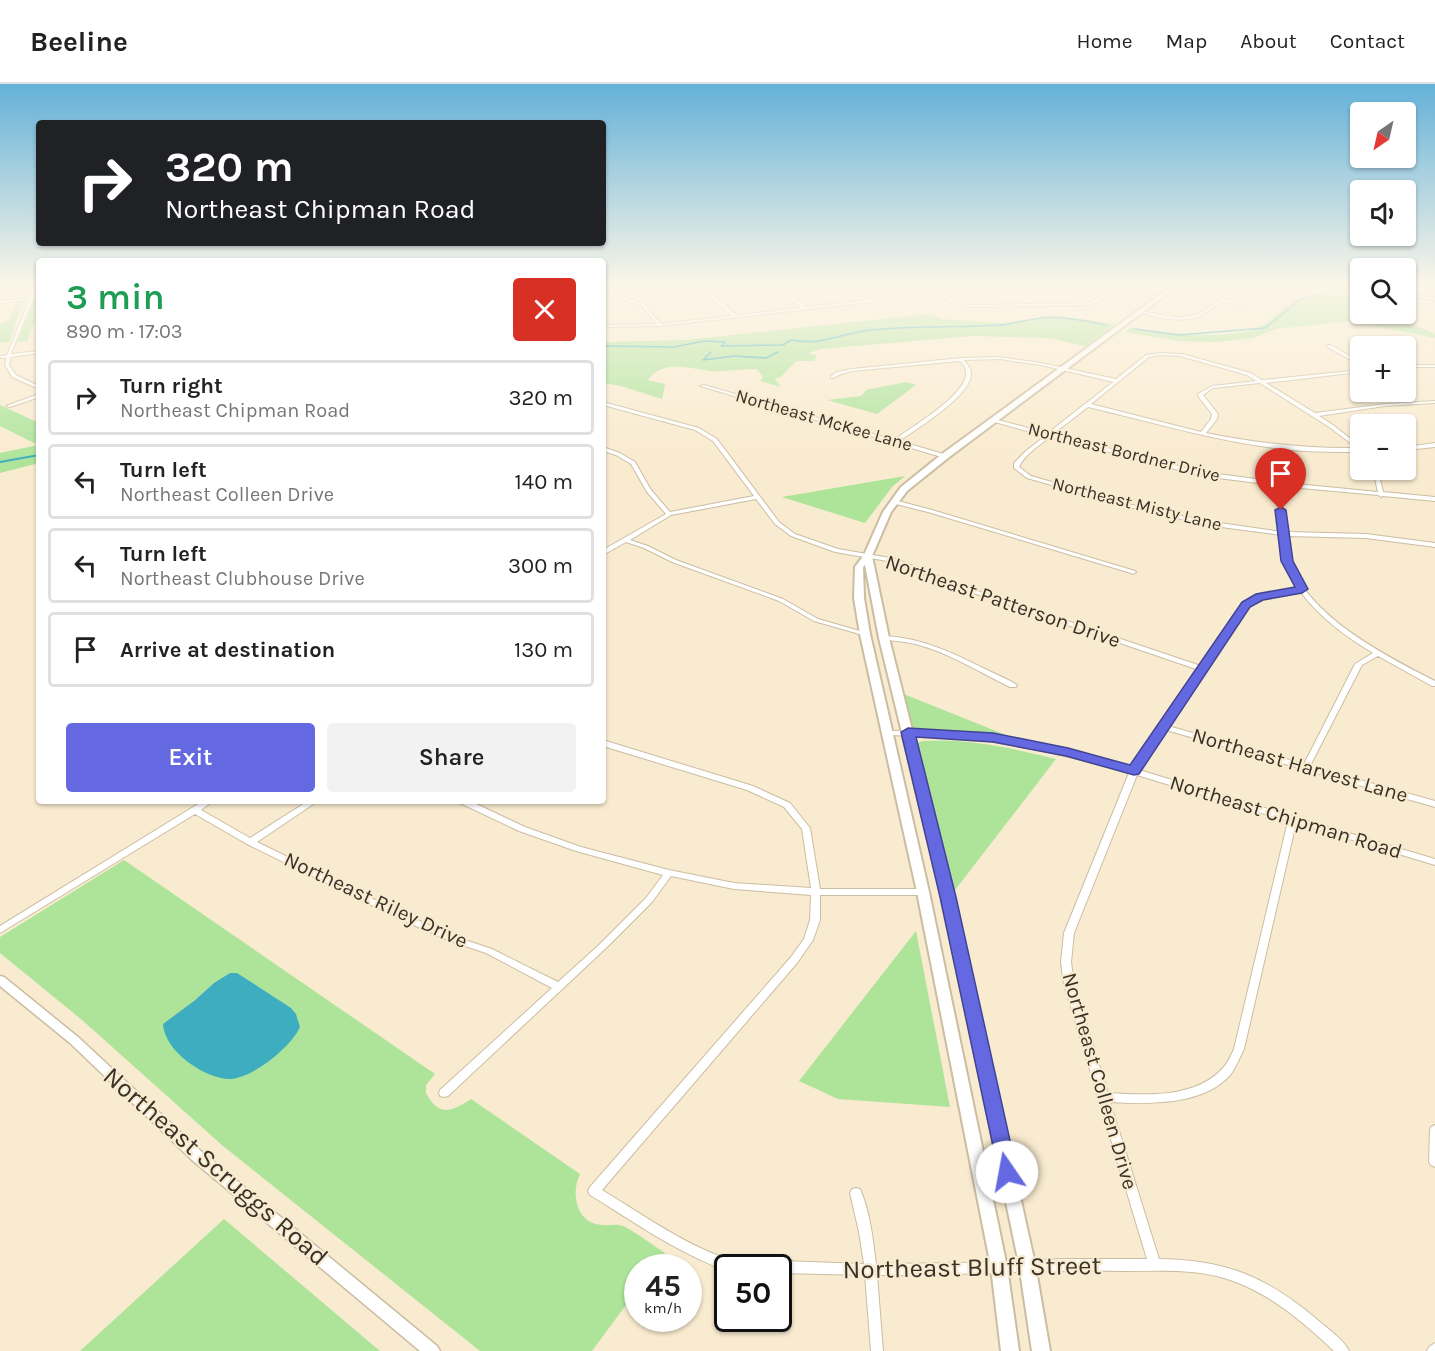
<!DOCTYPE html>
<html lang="en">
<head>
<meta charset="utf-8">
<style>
	:root { --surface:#fff; --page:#f2f2f2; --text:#222; --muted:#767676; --line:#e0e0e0; --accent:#6469e2 }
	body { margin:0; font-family:Karla,sans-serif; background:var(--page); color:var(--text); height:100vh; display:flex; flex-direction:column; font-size:22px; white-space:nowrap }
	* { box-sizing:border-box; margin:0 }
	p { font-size:20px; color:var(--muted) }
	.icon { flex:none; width:33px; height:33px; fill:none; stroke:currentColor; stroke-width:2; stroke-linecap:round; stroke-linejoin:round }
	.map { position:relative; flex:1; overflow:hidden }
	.side { position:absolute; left:36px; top:174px; width:570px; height:546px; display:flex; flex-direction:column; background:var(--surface); border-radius:6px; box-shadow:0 2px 4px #0004 }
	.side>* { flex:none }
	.guide { position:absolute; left:36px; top:36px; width:570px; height:126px; border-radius:6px; box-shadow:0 2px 4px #0004; background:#202124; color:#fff; overflow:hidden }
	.needle { width:39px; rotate:214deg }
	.tools { position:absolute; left:1350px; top:18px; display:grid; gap:12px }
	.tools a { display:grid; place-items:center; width:66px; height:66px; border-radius:6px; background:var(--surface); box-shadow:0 2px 4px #0004; font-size:30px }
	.speed { position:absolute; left:624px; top:1170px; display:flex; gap:12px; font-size:30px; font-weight:700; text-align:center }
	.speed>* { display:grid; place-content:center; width:78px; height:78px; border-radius:50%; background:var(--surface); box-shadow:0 2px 4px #0004; line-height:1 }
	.speed small { font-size:15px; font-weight:400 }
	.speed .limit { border:3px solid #111; border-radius:9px; background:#fff; color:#111 }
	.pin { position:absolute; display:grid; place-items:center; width:51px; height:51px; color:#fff; margin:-62px -26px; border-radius:50% 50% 50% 0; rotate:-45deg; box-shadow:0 0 6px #0007 }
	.pin .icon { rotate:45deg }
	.me { position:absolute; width:66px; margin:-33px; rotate:348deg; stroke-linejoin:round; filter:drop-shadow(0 0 4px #0008) }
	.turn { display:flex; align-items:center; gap:21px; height:126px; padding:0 30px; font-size:27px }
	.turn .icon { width:78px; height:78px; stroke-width:2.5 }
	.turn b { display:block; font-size:42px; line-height:51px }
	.round { display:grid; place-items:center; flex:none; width:63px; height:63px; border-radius:6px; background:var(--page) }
	.headline { display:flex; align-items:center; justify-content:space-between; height:102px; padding:0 30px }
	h1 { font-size:36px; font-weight:600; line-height:45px; color:#1e9e55 }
	.action { display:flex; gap:12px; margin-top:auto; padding:12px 30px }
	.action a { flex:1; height:69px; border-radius:6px; background:var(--accent); color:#fff; font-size:24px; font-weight:600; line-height:69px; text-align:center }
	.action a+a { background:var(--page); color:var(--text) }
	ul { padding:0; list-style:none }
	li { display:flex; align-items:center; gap:18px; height:75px; margin:0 12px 9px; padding:0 18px; border:3px solid var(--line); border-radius:6px }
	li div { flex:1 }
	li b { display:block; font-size:22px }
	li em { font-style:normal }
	header { display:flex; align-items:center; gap:36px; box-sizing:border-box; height:84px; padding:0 30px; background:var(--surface); border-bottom:2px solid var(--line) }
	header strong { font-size:28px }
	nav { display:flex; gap:33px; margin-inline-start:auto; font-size:21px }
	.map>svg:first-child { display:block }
</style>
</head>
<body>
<header>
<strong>Beeline</strong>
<nav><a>Home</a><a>Map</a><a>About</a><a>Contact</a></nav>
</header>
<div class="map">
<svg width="1435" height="1267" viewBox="0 0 1435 1267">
	<rect width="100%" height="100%" fill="#f9ebcf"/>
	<!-- green -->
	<path fill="#ade49a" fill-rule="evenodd" d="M1335 201 1360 205V230H1406V225L1415 232 1400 239 1420 243 1435 250V254L1350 237 1276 245 1253 254 1217 258 1179 257 1125 248 1130 244C1161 249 1231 257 1259 243 1270 238 1278 227 1288 220 1303 211 1321 215 1335 201Z
		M39 204V226L27 257 17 258Z
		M16 218H23L9 258 0 259V240L10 235Z
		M930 230 941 235 1003 239 1053 231 1115 240 1086 262 1047 254 973 252 820 265 809 269 817 272 814 277H796L781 293 775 295 781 303 760 297 763 293 757 285C742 285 725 288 710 287 689 284 661 276 648 296L665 300 662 315 621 302 603 299V258L685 256Z
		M906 298 916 301 877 330 827 316 861 312 866 306Z
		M0 321 39 339V379L0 389V369L38 361 0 342Z
		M905 392 892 403 865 439 782 413Z
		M901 609 1011 653 915 645 909 640Z
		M922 657C967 654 1012 664 1056 675L949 814 914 666 916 660Z
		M124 776 435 990 426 1001V1009C439 1033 451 1028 471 1015L580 1090C570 1110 577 1140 602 1141 610 1142 617 1139 625 1143 639 1150 652 1161 665 1169L654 1183 638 1184 637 1206 592 1267H480L223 1062 82 936 0 869V853ZM214 899 258 985 194 917Z
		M916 847 950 1023 838 1015 799 997Z
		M224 1135 380 1267H80Z"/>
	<!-- water -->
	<path fill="#3eadbf" d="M230 889H237L291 924 296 930 300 943C291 963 253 994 230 995 205 995 164 967 163 940L194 917 214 899Z"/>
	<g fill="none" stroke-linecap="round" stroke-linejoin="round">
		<!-- stream-far1 -->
		<path stroke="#3eadbf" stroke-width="1.5" d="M1135 245 1179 251 1265 244 1301 215 1320 210 1331 201
			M603 262 674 263 704 257 725 258 721 262 783 261 791 256C824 262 840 249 872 246 915 241 958 244 1001 241 1015 240 1028 235 1042 234 1064 232 1085 237 1106 241
			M711 268 703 276 734 272 766 274 778 268"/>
		<!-- stream -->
		<path stroke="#3eadbf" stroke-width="2" d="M0 378 39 371"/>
		<defs>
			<path id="minor" d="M35 201H39L11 270 39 267V269L11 273 9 281 16 291 39 302V305L12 293 5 281 6 274H0V272L7 271 29 216 0 219V217L30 214Z
				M692 201H699L706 204 736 231 801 224 774 201H779L806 223 868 216 851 201H856L874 217 872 218 660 242 603 243V241L657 240 642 222 603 209V207L644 220 661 240 731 232 704 206Z
				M926 201H931L953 216 973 221 1087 219 1095 216 1110 205 1095 201H1105L1163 214 1161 215 1114 206 1097 218 1088 221 973 223 951 218Z
				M1236 201H1241L1224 215 1248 220V222L1222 217C1214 223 1206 230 1197 233 1180 239 1156 234 1140 228L1142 227C1158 230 1177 236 1194 231 1210 226 1223 212 1236 201Z
				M1272 201H1281V202L1279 203Z
				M1327 261H1331L1360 278V281L1327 263Z
				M1160 269 1182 270 1251 289 1262 296 1360 286V288L1266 299 1315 329 1385 320 1435 317V319L1385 322 1319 332 1333 341 1360 362V368C1337 368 1314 368 1291 366 1222 359 1155 339 1088 323L1053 350 1202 388 1296 400 1378 408 1373 386H1378L1383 408 1435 413V417L1383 412 1381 413 1378 411 1279 402 1288 448 1366 450 1435 459V463L1366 454 1288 452C1289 459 1288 468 1290 475 1304 531 1388 573 1435 597V602H1432L1378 572 1362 581 1310 682 1435 717V723L1166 646 1139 686 1435 775V781L1296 739 1244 965C1240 973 1236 983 1231 990 1204 1022 1148 1020 1110 1018L1159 1175C1228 1176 1267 1193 1320 1238 1328 1245 1345 1257 1349 1267H1334C1304 1239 1272 1211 1233 1197 1199 1184 1160 1187 1124 1187 1042 1185 959 1192 877 1191L883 1267H871L865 1191 778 1189V1184H728L727 1187C676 1168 636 1139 590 1111L588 1107 590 1103 791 873 804 855 810 836 811 811 734 805 671 792 652 818 605 865 448 1012 444 1013 440 1012 439 1009 440 1006 552 904 486 869 450 857 400 835 247 760 195 730 0 849V842L203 717H213L201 726 250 754 308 717H318L257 758 406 831 456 853 492 865 558 898 599 861 646 814 663 791 576 767 519 747 460 719 459 717H470L525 743 581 763 669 786 734 799 811 804 802 745 784 723 747 706 603 662V657H606L753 702 790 719 810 744 820 805H923L926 806 927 808 926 810 923 811H820V836L813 856 797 879 602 1106C643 1131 682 1159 727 1175L864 1180 859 1148 850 1109 852 1105 856 1104 860 1105C870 1128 873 1155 876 1180L966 1179 1064 1175H1147L1064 900 1061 878 1064 849 1129 689C1077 674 1025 661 971 655 943 652 916 652 888 651L884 649 888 647C916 647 943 647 970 650 1025 656 1079 670 1132 684L1199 586 956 503 893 478 835 468 791 452 775 440 756 415 671 431 630 456 648 462 676 476 783 515 818 535 867 549 868 550 867 551H863L814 537 779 517 672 478 644 464 626 458 603 471V466L666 430 647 408 631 380 616 371 603 367V363L620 369 635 378 651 406 670 428 754 412 713 357 695 346 603 321V318L699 344 717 355 779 438 795 450 838 465 896 475 960 501 1201 582 1244 520 1258 512 1298 504C1285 487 1283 472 1282 451L1206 441 1129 423 1027 394 1014 384V379L1026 367 1045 352 991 337 994 335 1048 349 1113 298 1041 281 999 275 964 276C967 280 971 284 971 289 973 311 915 346 899 357L947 371V373L945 374 700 302 704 301 894 356C910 344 967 311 966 289 966 284 963 280 960 277L852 287 841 290 833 294H831V292L837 288 852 285 961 274 999 273 1041 279 1116 295 1146 271ZM1160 271 1180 272 1247 291 1256 297 1212 302 1198 310V312L1212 330 1211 335 1201 348 1091 320 1149 273ZM1260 299 1329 343 1357 364C1306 365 1256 359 1206 349L1217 335 1218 330 1203 311 1213 304ZM1050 353 1202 392 1274 401 1282 448 1206 437 1132 421 1031 392 1019 383C1025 370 1039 362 1050 353ZM1300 507C1319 533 1346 553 1373 569L1355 580 1304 680 1168 642 1248 522 1262 515ZM1137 691 1288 737 1234 965C1231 971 1228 979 1222 985 1194 1015 1145 1011 1108 1009L1074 900 1071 878 1074 849Z
				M1406 281H1435V283H1406Z
				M39 310V313L10 323 6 322Z
				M1435 359V363L1406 366V363Z
				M894 416 932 426 1135 487 1136 488 1133 490 1131 489 928 428 892 419V417Z
				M884 552C923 554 953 569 987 586 997 591 1008 595 1017 601L1016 603H1010C979 588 948 568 915 560 904 557 893 557 882 555L881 554 882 553Z
				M1435 1041V1083L1431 1081 1429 1078 1430 1046 1431 1043Z
				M1435 1259V1267H1427L1429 1263Z"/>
			<path id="tertiary" d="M1406 209 1435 214V216L1406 211Z
				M0 892 4 893 78 953 202 1068 437 1262 440 1267H420L192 1076 70 959 0 902Z"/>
			<path id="secondary" d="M1173 201H1179L948 374 907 407 891 428 872 472 889 554 954 813 1035 1180 1050 1267H1032L1019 1180 942 813 879 554 865 481 863 483 864 514 870 550 929 808 1007 1183 1019 1267H1001L991 1183 917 808 860 550 854 514 855 483 864 471 883 428 901 403 942 370Z"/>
		</defs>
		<!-- minor casing -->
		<use href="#minor" stroke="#cbbda2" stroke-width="2"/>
		<!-- tertiary casing -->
		<use href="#tertiary" stroke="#cbbda2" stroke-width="3"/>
		<!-- secondary casing -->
		<use href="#secondary" stroke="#cbbda2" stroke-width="4"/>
		<!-- minor -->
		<use href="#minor" fill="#fff" fill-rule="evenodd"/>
		<!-- tertiary -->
		<use href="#tertiary" fill="#fff" fill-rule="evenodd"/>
		<!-- secondary -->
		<use href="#secondary" fill="#fff" fill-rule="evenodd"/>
	</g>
	<!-- sky -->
	<linearGradient id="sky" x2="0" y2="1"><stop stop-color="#64b1d8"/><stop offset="0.53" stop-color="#fcf6e9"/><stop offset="1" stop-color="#fcf6e9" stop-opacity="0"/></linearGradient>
	<rect width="1435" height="379" fill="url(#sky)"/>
	<!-- route -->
	<path fill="#6469e2" stroke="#414493" stroke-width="1.5" d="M1281 423 1286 426 1293 477 1308 505 1302 509 1263 516 1250 523 1139 690 1134 691 1066 672 993 658 916 653 956 813 1017 1088 1014 1095 1007 1098 1000 1095 940 813 901 648 908 644 993 649 1068 664 1130 681 1242 518 1256 510 1295 503 1281 477 1275 426Z"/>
	<g text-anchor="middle" stroke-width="4.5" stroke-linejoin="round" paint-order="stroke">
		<!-- far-street labels -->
		<g font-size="18" fill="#373127" stroke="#f9ebcf">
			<text transform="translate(824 336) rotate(16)" y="6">Northeast McKee Lane</text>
			<text transform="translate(1124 368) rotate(14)" y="6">Northeast Bordner Drive</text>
			<text transform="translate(1137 420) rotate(14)" y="6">Northeast Misty Lane</text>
		</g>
		<!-- street labels -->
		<g font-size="21" fill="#373127" stroke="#f9ebcf">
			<text transform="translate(1003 517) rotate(19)" y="7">Northeast Patterson Drive</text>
			<text transform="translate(1300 681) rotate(16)" y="7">Northeast Harvest Lane</text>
			<text transform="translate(1286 733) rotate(17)" y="7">Northeast Chipman Road</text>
			<text transform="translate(376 816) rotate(25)" y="7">Northeast Riley Drive</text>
			<text transform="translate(1100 997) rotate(74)" y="7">Northeast Colleen Drive</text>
		</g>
		<!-- near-street labels -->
		<g font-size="26" fill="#373127" stroke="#f9ebcf">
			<text transform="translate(216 1082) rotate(41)" y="9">Northeast Scruggs Road</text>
			<text transform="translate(972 1183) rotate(-1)" y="9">Northeast Bluff Street</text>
		</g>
	</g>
</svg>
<div class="tools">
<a><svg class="needle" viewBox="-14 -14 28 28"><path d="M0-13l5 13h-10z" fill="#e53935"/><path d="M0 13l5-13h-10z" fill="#767676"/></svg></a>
<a><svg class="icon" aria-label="sound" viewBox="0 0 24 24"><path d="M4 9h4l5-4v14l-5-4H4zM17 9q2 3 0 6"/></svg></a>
<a><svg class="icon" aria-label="search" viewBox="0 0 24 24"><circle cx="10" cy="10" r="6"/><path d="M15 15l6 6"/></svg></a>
<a>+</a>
<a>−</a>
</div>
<div class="speed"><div>45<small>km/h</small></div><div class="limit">50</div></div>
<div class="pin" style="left:1281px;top:426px;background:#d93025"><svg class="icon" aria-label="arrive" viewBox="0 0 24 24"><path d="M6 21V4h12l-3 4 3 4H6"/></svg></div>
<svg class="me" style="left:1007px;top:1088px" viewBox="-20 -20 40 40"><circle r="19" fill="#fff"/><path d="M0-13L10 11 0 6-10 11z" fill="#6469e2"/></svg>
<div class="guide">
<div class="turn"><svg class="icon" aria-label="right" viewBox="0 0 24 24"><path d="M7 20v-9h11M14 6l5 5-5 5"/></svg><div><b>320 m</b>Northeast Chipman Road</div></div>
</div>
<section class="side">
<div class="headline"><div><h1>3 min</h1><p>890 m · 17:03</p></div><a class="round" style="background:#d93025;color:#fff"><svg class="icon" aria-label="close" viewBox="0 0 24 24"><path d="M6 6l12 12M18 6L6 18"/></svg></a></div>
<ul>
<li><svg class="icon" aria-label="right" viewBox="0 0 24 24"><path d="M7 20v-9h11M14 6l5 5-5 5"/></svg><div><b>Turn right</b><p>Northeast Chipman Road</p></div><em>320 m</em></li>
<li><svg class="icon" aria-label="left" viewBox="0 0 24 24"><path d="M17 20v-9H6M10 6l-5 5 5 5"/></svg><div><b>Turn left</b><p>Northeast Colleen Drive</p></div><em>140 m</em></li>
<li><svg class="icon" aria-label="left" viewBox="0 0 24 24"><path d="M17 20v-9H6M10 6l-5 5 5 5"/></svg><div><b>Turn left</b><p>Northeast Clubhouse Drive</p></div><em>300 m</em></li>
<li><svg class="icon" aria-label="arrive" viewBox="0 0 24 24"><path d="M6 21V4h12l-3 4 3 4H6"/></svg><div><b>Arrive at destination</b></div><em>130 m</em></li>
</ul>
<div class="action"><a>Exit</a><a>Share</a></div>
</section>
</div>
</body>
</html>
